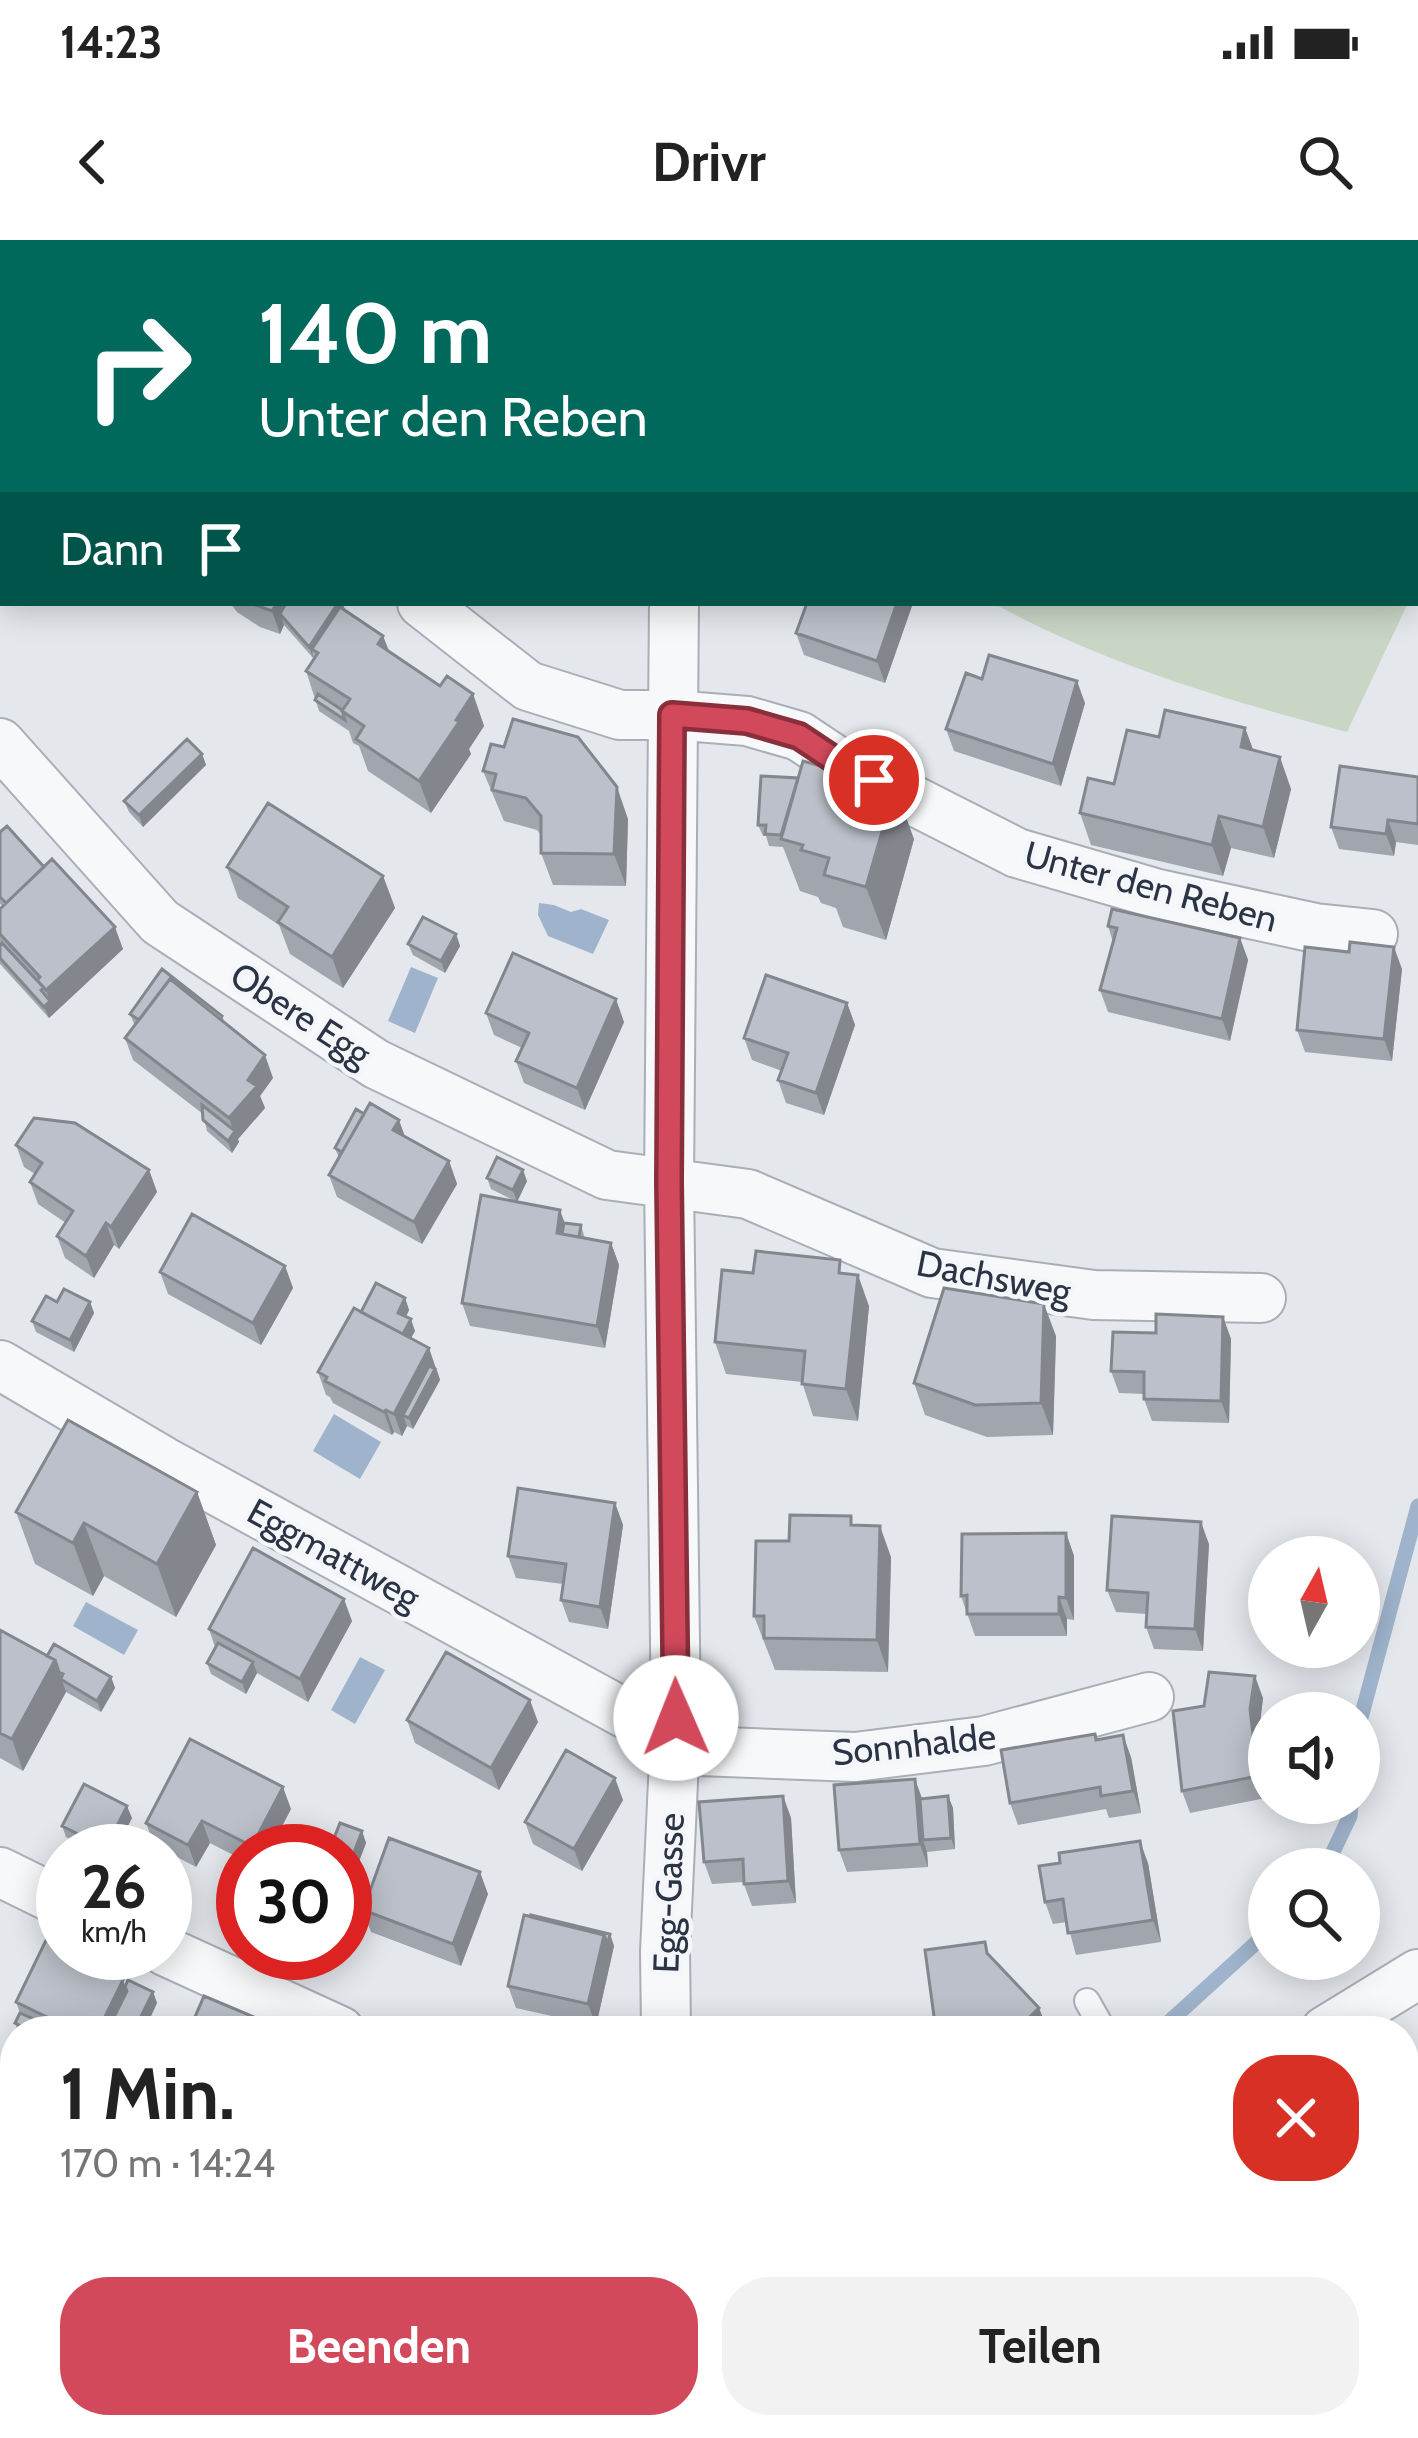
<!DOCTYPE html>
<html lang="de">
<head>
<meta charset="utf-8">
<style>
	:root { --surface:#fff; --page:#f2f2f2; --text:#222; --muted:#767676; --accent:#d1495b }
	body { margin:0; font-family:Cabin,sans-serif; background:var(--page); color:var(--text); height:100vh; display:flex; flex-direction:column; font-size:45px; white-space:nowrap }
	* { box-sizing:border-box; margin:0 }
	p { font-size:39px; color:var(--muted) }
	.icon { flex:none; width:66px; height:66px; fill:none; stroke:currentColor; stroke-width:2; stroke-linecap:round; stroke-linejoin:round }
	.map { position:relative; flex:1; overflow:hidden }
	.details { position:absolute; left:0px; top:1776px; width:1419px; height:423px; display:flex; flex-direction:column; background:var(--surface); border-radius:48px 48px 0 0; box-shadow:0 6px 30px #0003 }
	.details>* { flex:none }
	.hud { position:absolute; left:0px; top:0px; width:1419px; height:366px; box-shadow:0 6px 30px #0003; background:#00695c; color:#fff; overflow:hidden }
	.needle { width:78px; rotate:8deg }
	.controls { position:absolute; left:1248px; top:1296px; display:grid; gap:24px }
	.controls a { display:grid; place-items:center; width:132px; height:132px; border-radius:50%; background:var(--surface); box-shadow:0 6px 30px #0003; font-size:60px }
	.speed { position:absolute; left:36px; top:1584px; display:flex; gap:24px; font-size:60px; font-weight:700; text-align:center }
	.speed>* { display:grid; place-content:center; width:156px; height:156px; border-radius:50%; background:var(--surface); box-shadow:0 6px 30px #0003; line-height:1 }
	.speed small { font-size:30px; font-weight:400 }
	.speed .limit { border:18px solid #d22; background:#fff; color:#111 }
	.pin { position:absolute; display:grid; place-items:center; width:102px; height:102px; color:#fff; margin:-51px; border:6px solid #fff; border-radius:50%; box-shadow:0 3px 12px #0007 }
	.me { position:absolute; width:132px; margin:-66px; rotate:359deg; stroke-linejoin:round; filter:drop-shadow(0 0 9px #0008) }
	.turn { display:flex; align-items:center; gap:42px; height:252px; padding:0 60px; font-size:54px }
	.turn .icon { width:156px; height:156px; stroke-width:2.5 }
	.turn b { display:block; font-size:84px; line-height:102px }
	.then { display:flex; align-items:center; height:114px; padding:0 60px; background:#0003; gap:24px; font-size:45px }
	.round { display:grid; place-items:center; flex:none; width:126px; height:126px; border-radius:48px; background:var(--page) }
	.summary { display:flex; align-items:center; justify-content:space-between; height:204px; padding:0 60px }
	h1 { font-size:72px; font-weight:800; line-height:90px }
	.button { display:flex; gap:24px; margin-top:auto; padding:24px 60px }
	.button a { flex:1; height:138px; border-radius:48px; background:var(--accent); color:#fff; font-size:48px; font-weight:800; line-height:138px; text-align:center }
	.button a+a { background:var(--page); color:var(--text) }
	.status { display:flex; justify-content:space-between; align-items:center; height:84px; padding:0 60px; background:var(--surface); direction:ltr }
	.status svg { height:33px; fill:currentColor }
	header { display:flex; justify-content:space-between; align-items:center; height:156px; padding:0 60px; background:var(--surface); font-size:54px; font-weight:800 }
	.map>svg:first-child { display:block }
</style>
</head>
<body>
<div class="status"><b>14:23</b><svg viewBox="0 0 49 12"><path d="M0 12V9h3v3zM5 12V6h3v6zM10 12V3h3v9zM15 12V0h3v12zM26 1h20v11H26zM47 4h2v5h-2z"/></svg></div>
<header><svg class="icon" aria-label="back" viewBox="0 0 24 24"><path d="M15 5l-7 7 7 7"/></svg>Drivr<svg class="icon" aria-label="search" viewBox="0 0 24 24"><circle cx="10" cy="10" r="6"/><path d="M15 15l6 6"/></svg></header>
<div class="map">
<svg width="1418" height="2198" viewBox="0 0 1418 2198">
	<rect width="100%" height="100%" fill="#e4e7ec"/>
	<!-- green -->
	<path fill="#c9d6c5" d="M694 0H1418V341L1416 346V3H694Z
		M993 363H1408L1347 492C1225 460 1104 424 993 363Z"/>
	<!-- water -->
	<path fill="#9fb4cc" d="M539 663 554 665 571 672 581 669 609 680 593 714 548 696 538 675Z
		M411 727 438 738 415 793 388 781Z
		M334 1174 381 1202 360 1239 313 1211Z
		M86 1362 138 1390 124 1415 73 1386Z
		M360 1417 385 1430 355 1484 331 1470Z"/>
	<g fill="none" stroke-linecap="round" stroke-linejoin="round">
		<!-- stream -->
		<path stroke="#9fb4cc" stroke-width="15" d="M1359 1485 1418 1266
			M1325 1629 1350 1576 1351 1563
			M1159 1791 1269 1691
			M803 2198 819 2184"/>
		<defs>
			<path id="lane" d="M1087 1761 1104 1791"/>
			<path id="street" d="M125 0 127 3
				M684 3V0
				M422 363 528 446 620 475H672L747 481 799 496 838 522 1017 613 1158 654 1315 688 1373 694
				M0 503 160 682 376 824 607 935 748 954 932 1033 1094 1055 1261 1058
				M0 1125 163 1221 626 1474 676 1478
				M674 1510 855 1517 984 1501 1149 1457
				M0 1632 63 1663
				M165 1711 340 1791
				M666 1791 665 1712 676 1478 669 942 674 363
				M1325 1791 1418 1734
				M0 2100 15 2107
				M179 2184 209 2198
				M614 2198 620 2184
				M893 2198 903 2184"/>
		</defs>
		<!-- lane casing -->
		<use href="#lane" stroke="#a9aeb7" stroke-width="28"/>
		<!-- street casing -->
		<use href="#street" stroke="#a9aeb7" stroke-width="52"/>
		<!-- lane -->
		<use href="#lane" stroke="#f7f8fa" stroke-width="24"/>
		<!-- street -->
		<use href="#street" stroke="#f7f8fa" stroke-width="48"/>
	</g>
	<!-- wall -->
	<path fill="#a1a5ae" d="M0 0 3 3V84L0 76Z
		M230 363H342L344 370 383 396 389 411 440 446 473 454 484 486 469 509 471 514 431 573 368 531 359 506 353 503 349 491 319 471 306 431 314 417 313 418 284 385 280 394 260 387 237 372Z
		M913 363 885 443 804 415 796 393Z
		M982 439 1085 463 1061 546 954 511 946 489Z
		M1245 488 1253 510 1291 549 1274 618 1231 608 1223 636 1091 605 1080 573 1114 544 1159 497Z
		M202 514 206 525 143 587 129 572 124 561Z
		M483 531 628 579 626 646 553 645 541 613V595L537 590 504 581Z
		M1418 537V605L1396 602 1394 616 1339 609 1331 587Z
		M758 585 914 599 886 700 843 687 836 668 821 663 818 657 800 651 783 607 769 606 766 596H763Z
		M0 592 44 627 123 709 49 778 0 724V668L3 666 0 664Z
		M227 627 383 636 395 668 343 748 290 714 279 685 238 658Z
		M1108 686 1240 698 1248 720 1230 801 1108 772 1100 750 1113 702Z
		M456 694 460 706 445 733 413 715 408 704Z
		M1402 729 1392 821 1305 812 1297 790Z
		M847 763 855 785 824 875 786 863 778 840 782 831 752 820 744 798Z
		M486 773 624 782 585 870 524 843 516 821 522 808 494 795Z
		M130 774 222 776 225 783 273 838 260 856 265 868 238 899 239 902 232 913 207 891 203 874 133 820 125 798 135 786Z
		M405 897 449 921 457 944 422 1004 337 957 329 935 339 918 335 908Z
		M16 905 149 930 157 952 119 1009 114 1005 94 1038 65 1018 57 996 66 983 38 964 30 942 35 934 24 927Z
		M487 938 527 941 517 962 491 949Z
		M565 983 581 985 585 999 611 1003 619 1025 605 1108 470 1086 462 1063Z
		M285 1026 293 1048 261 1105 168 1054 160 1032Z
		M753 1033H845L869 1066 858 1181 813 1176 802 1142 726 1134 715 1102Z
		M405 1058 409 1070 406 1077 415 1091 411 1098 437 1130 440 1140 413 1189 407 1186 402 1196 394 1192 392 1195 333 1163 330 1157 326 1155 318 1132 361 1072Z
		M90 1062 94 1073 74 1112 36 1092 32 1081Z
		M1223 1077 1231 1099 1229 1183 1152 1181 1144 1159V1154L1119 1153 1111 1131 1156 1093Z
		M1056 1096 1053 1195 987 1197 925 1175 914 1143Z
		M197 1252 216 1305 176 1377 104 1336 93 1356 35 1324 16 1272Z
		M615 1263 623 1285 608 1389 569 1382 561 1360 563 1344 516 1338 508 1316Z
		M854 1285 891 1317 888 1432 775 1430 754 1376 789 1301Z
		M1066 1293 1074 1316V1380L1067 1379V1396H975L961 1356Z
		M1209 1304 1203 1411 1154 1409 1146 1387 1147 1374 1116 1372 1107 1350Z
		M352 1381 308 1462 257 1433 246 1454 211 1434 207 1423 215 1407 209 1389Z
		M0 1390 47 1416 111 1437 115 1448 101 1472 66 1452 23 1531 0 1518Z
		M1263 1458 1259 1491 1266 1558 1190 1573 1182 1551Z
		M407 1480 538 1482 499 1550 415 1503Z
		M1097 1499 1131 1517 1141 1573 1109 1578 1106 1569 1018 1585 1010 1563Z
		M783 1556 791 1578 796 1663 752 1666 743 1642 712 1644 704 1622Z
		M948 1556 953 1568 955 1609 927 1612 928 1627 847 1632 839 1610 922 1559Z
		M623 1560 582 1631 533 1604 525 1582Z
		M291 1569 269 1611H243V1620L210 1603 196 1627 154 1605 146 1583Z
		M132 1578 115 1611H94L66 1597 62 1586Z
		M362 1591 366 1603 353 1637 345 1634V1611Z
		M1148 1623 1161 1702 1076 1715 1067 1682 1053 1684 1045 1662Z
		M488 1654 461 1726 371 1692 363 1670Z
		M610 1694 614 1706 596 1786 516 1768 508 1746Z
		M93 1725 123 1740 125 1747 153 1752 157 1763 144 1791H18L15 1783 20 1773 16 1762Z
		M0 1881 15 1888V2039L0 2032Z
		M1418 2063V2155L1404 2143V2079Z
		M1176 2184H1244L1232 2198H1192Z"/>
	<!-- shaded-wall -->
	<path fill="#83868d" d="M0 306 3 314V332L0 334Z
		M277 363H297L280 374 284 385 280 394 272 371Z
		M338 363H342L345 369 312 409 313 418 309 407Z
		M897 363H913L885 443 877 421Z
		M383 396 395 427 378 404Z
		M1077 441 1085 463 1061 546 1053 524Z
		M473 454 484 486 469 509 471 514 431 573 419 541Z
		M1245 488 1257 520 1241 507Z
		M202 514 206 525 143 587 139 575Z
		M1280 517 1291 549 1274 618 1263 587Z
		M617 547 628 579 626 646 614 614Z
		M895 547 914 599 886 700 866 647Z
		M1219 576 1231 608 1223 636 1212 605Z
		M1388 580 1396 602 1394 616 1386 594Z
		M383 636 395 668 343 748 332 717Z
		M115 687 123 709 49 778 44 767 50 761 46 750Z
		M456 694 460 706 445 733 441 721Z
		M1240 698 1248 720 1230 801 1222 779Z
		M1394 707 1402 729 1392 821 1384 799Z
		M616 759 624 782 585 870 577 848Z
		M847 763 855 785 824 875 816 853Z
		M265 815 273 838 260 856 265 868 238 899 239 902 232 913 228 901 234 892 229 878 248 840Z
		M399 880 407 902 393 890Z
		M449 921 457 944 422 1004 414 982Z
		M149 930 157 952 119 1009 111 987Z
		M523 930 527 941 517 962 513 950Z
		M560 970 568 992 567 1005 557 993Z
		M106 983 114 1005 94 1038 86 1016Z
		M611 1003 619 1025 605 1108 597 1086Z
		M285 1026 293 1048 261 1105 253 1083Z
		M858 1035 869 1066 858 1181 846 1149Z
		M405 1058 409 1070 402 1084 398 1073Z
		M90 1062 94 1073 74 1112 70 1100Z
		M1044 1064 1056 1096 1053 1195 1041 1163Z
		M1223 1077 1231 1099 1229 1183 1221 1161Z
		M411 1079 415 1091 403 1112 399 1101Z
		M429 1108 440 1140 413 1189 409 1178 403 1175 407 1186 402 1196 394 1174Z
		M386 1170 394 1192 392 1195 384 1172Z
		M197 1252 216 1305 176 1377 157 1324Z
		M615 1263 623 1285 608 1389 600 1367Z
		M1201 1282 1209 1304 1203 1411 1195 1389Z
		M84 1283 104 1336 93 1356 73 1303Z
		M880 1286 891 1317 888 1432 877 1400Z
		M1066 1293 1074 1316V1380L1066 1358Z
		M1059 1357 1067 1379V1396L1059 1374Z
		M344 1359 352 1381 308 1462 300 1439Z
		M55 1420 66 1452 23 1531 12 1499Z
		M253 1422 257 1433 246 1454 242 1442Z
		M1255 1436 1263 1458 1259 1491 1266 1558 1258 1536 1250 1469Z
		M111 1437 115 1448 101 1472 97 1461Z
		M530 1460 538 1482 499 1550 491 1528Z
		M1123 1495 1131 1517 1141 1573 1133 1551Z
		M615 1538 623 1560 582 1631 574 1609Z
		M915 1539 923 1561V1600L927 1612 928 1627 920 1604Z
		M283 1547 291 1569 269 1611H254L252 1606Z
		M783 1556 791 1578 796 1663 788 1641Z
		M948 1556 953 1568 955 1609 951 1598Z
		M127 1566 132 1578 115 1611H107L106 1608Z
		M202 1581 210 1603 196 1627 188 1605Z
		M362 1591 366 1603 353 1637 349 1626Z
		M1140 1601 1148 1623 1161 1702 1153 1680Z
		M480 1632 488 1654 461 1726 453 1704Z
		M610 1694 614 1706 596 1786 588 1764 604 1695Z
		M123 1740 131 1763 117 1791H98Z
		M153 1752 157 1763 144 1791H134Z
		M1039 1768 1048 1790 1015 1791Z
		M1418 1841V1872L1404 1888V1857Z
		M1216 2184H1244L1232 2198H1207L1206 2196Z"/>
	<!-- building -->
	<path fill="#bbc0ca" stroke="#83868d" stroke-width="3" d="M0 0H48L50 3H3V61L0 58Z
		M548 0H625L624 3H547Z
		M250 363H277L272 371Z
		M286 363H338L309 407 280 374Z
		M807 363H897L877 421 796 393Z
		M340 367 383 396 378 404 440 446 447 436 473 454 456 480 459 482 419 541 356 499 364 486 342 471 350 459 306 431 318 413 312 409Z
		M989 415 1077 441 1053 524 946 489 966 433 982 439Z
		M318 454 342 470 345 480 315 460Z
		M1165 470 1245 488 1241 507 1280 517 1263 587 1219 576 1212 605 1080 573 1088 538 1114 544 1127 490 1159 497Z
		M513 479 578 497 617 547 614 614 541 613V576L526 558 492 550 496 534 483 531 491 504 504 507Z
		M187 499 202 514 139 575 124 561Z
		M803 521 895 547 866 647 824 635 829 618 801 610 803 605 781 599Z
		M1340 526 1418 537V584L1388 580 1386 594 1331 587Z
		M761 536 798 538 781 595 765 594 766 585H758Z
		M268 563 383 636 332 717 278 682 288 667 227 627Z
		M7 586 44 627 6 663 0 657V592Z
		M52 619 115 687 46 750 37 740 40 737 0 694V669Z
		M1112 669 1240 698 1222 779 1100 750 1117 688 1108 686Z
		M423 677 456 694 441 721 408 704Z
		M1350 702 1394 707 1384 799 1297 790 1305 707 1349 712Z
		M2 703 44 748 41 750 50 761 44 767 0 718V705Z
		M513 713 616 759 577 848 516 821 529 793 486 773Z
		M162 729 222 776 220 779 170 739 139 780 130 774Z
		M766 735 847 763 816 853 778 840 788 813 744 798Z
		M170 739 265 815 248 840 257 846 229 878 125 798Z
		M370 863 399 880 393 890 449 921 414 982 329 935Z
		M202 865 235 891 228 901 203 880Z
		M356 869 364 874 342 912 335 908Z
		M34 878 75 883 149 930 111 987 106 983 86 1016 57 996 73 971 30 942 42 923 16 905Z
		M497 917 523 930 513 950 487 938Z
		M481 955 560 970 557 993 611 1003 597 1086 462 1063Z
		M192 974 285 1026 253 1083 160 1032Z
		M564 983 581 985 579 997 562 994Z
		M756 1011 840 1020 839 1033 858 1035 846 1149 802 1144 805 1111 715 1102 722 1030 753 1033Z
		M376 1043 405 1058 398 1073 411 1079 403 1094 361 1072Z
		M944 1048 1044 1064 1041 1163 975 1165 914 1143Z
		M64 1049 90 1062 70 1100 32 1081 46 1056 57 1062Z
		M354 1068 429 1108 394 1174 386 1170 384 1172 325 1141 327 1137 318 1132Z
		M1156 1074 1223 1077 1221 1161 1144 1159V1132L1111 1131 1113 1092 1156 1093Z
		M429 1126 435 1129 409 1178 403 1175Z
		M68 1180 197 1252 157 1324 84 1283 73 1303 16 1272Z
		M518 1248 615 1263 600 1367 561 1360 566 1324 508 1316Z
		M790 1275 851 1276V1285L880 1286 877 1400 764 1398V1376H754L756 1301H789Z
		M1112 1276 1201 1282 1195 1389 1146 1387 1148 1353 1107 1350Z
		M1066 1293V1358L1059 1357V1374H967V1355L961 1356 962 1294Z
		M253 1308 344 1359 300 1439 209 1389Z
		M0 1390 55 1420 12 1499 0 1493Z
		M218 1403 253 1422 242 1442 207 1423Z
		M54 1404 111 1437 97 1461 62 1440 61 1438 63 1434 59 1432 55 1420 47 1416Z
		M446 1412 530 1460 491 1528 407 1480Z
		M1209 1432 1255 1436 1250 1469 1258 1536 1182 1551 1173 1471 1204 1466Z
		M1095 1494 1096 1500 1123 1495 1133 1551 1101 1556 1100 1547 1010 1563 1001 1510Z
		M190 1499 283 1547 252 1606 202 1581 188 1605 146 1583Z
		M566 1510 615 1538 574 1609 525 1582Z
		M915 1539 920 1604 839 1610 834 1545Z
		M84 1544 127 1566 106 1608 62 1586Z
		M783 1556 788 1641 744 1644 743 1619 704 1622 699 1562Z
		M948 1556 951 1598 923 1600 920 1559Z
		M340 1583 362 1591 349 1626 345 1624V1611H329Z
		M389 1598 480 1632 453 1704 363 1670Z
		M1140 1601 1153 1680 1068 1693 1063 1659 1045 1662 1039 1626 1060 1623 1059 1613Z
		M524 1675 604 1695 588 1764 508 1746Z
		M531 1675 610 1694 608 1704 604 1695 531 1677Z
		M50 1692 63 1699V1713H87L84 1720 123 1740 98 1791H76L16 1762Z
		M985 1702 987 1713 1039 1768 1015 1791H936L925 1710Z
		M128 1740 153 1752 134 1791H107L127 1751 125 1747Z
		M204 1756 268 1783 264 1791H189Z
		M20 1773 58 1790 57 1791H32L15 1783Z
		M1404 1824 1418 1836V1841L1404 1857Z
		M0 1881 15 1888V2014L12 2020 0 2014Z
		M1418 2063V2140L1404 2128V2079Z
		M15 2179V2184H98L127 2198H6Z
		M940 2184H952L972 2198H930Z
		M1193 2184H1216L1206 2196Z"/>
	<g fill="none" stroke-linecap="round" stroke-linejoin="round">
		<defs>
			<path id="route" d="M676 1478 669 942 672 475 747 481 799 496 838 522 874 540"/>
		</defs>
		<!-- route casing -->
		<use href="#route" stroke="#882f3b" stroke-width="30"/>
		<!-- route -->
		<use href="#route" stroke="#d1495b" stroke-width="21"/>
	</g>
	<g text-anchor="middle" stroke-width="9" stroke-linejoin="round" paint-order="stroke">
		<!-- street labels -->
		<g font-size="36" fill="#2b3445" stroke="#f4f6f9">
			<text transform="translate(1151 646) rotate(15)" y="13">Unter den Reben</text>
			<text transform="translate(301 774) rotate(33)" y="13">Obere Egg</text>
			<text transform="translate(994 1037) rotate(11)" y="13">Dachsweg</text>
			<text transform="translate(334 1314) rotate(29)" y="13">Eggmattweg</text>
			<text transform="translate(914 1504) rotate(-6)" y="13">Sonnhalde</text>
			<text transform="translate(668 1653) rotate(-88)" y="13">Egg-Gasse</text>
		</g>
	</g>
</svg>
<div class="controls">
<a><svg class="needle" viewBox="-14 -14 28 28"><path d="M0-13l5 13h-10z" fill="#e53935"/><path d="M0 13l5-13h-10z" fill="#767676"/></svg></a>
<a><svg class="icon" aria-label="sound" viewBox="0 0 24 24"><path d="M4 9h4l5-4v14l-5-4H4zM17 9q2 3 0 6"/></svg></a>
<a><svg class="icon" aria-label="search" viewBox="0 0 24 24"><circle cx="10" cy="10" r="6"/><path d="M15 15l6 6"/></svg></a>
</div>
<div class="speed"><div>26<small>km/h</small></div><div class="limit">30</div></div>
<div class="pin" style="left:874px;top:540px;background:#d93025"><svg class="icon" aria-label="arrive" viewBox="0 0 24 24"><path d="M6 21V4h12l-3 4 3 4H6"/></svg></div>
<svg class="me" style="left:676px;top:1478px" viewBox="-20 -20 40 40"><circle r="19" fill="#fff"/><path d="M0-13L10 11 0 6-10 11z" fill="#d1495b"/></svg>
<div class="hud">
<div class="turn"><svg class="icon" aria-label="right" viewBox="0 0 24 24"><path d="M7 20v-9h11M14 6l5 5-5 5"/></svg><div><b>140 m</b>Unter den Reben</div></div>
<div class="then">Dann<svg class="icon" aria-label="arrive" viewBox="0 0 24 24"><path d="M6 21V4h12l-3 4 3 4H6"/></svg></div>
</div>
<section class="details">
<div class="summary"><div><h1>1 Min.</h1><p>170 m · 14:24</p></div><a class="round" style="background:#d93025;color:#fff"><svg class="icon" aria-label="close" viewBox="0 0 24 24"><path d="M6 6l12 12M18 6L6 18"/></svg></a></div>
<div class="button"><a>Beenden</a><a>Teilen</a></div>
</section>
</div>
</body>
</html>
